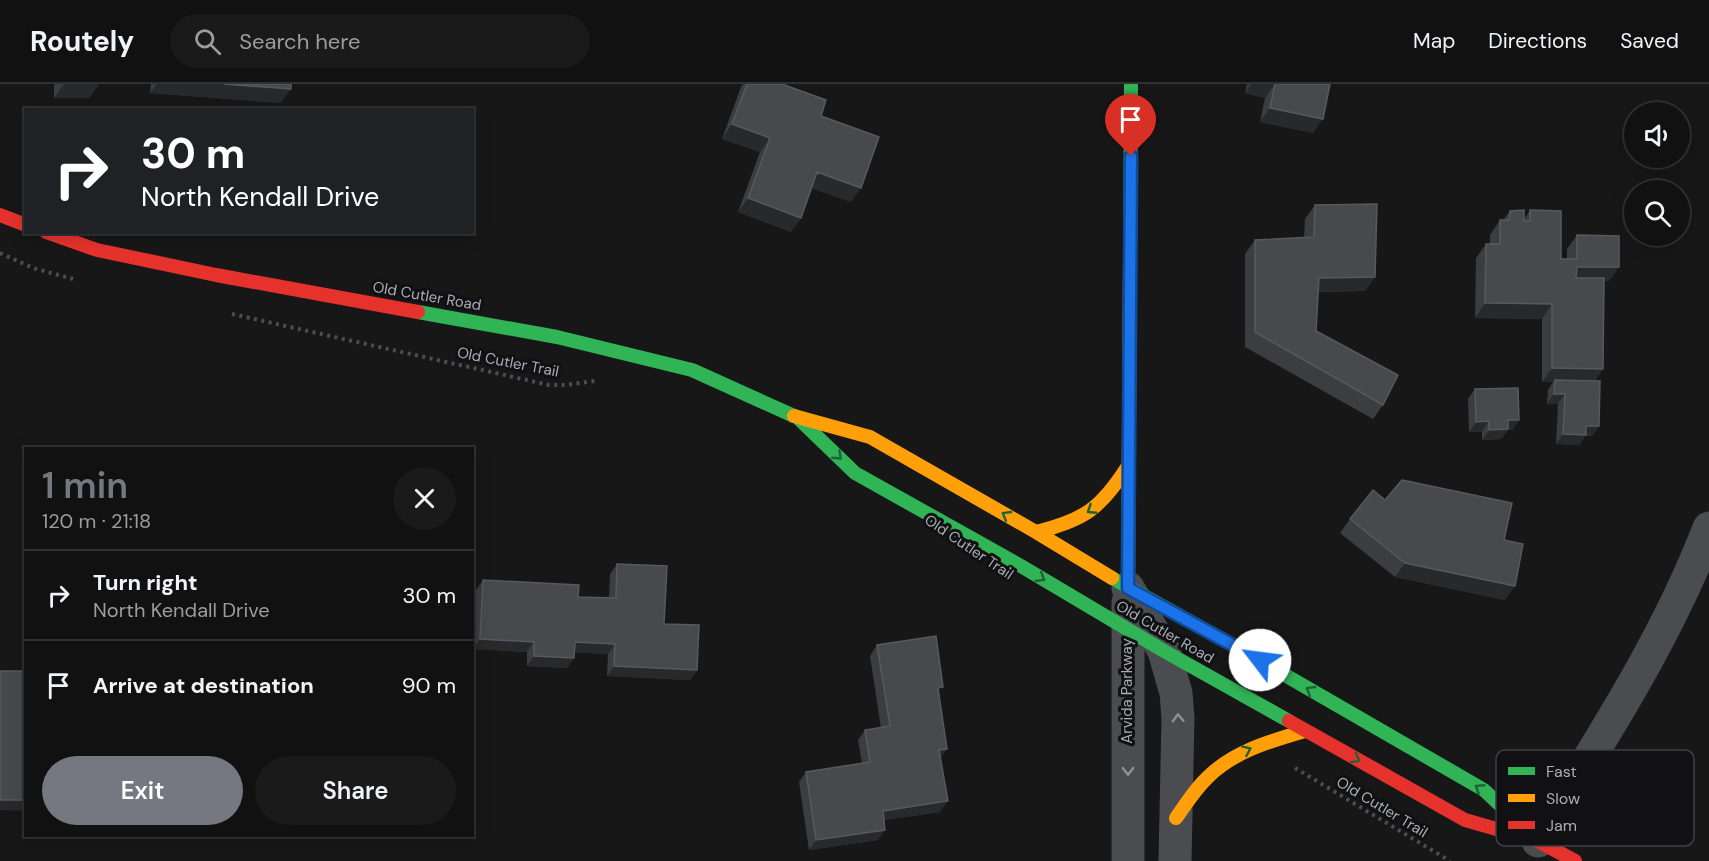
<!DOCTYPE html>
<html lang="en">
<head>
<meta charset="utf-8">
<style>
	:root { --surface:#111; --page:#1a1a1a; --text:#f1f3f6; --muted:#9c9d9f; --line:#303131; --accent:#757880 }
	body { margin:0; font-family:"DM Sans",sans-serif; background:var(--page); color:var(--text); height:100vh; display:flex; flex-direction:column; font-size:22px; white-space:nowrap }
	* { box-sizing:border-box; margin:0 }
	p { font-size:20px; color:var(--muted) }
	.icon { flex:none; width:33px; height:33px; fill:none; stroke:currentColor; stroke-width:2; stroke-linecap:round; stroke-linejoin:round }
	.map { position:relative; flex:1; overflow:hidden }
	.details { position:absolute; left:24px; top:363px; width:450px; height:390px; display:flex; flex-direction:column; background:var(--surface); border-radius:0px; box-shadow:0 3px 15px #0003,0 0 0 2px var(--line) }
	.details>* { flex:none }
	.banner { position:absolute; left:24px; top:24px; width:450px; height:126px; border-radius:0px; box-shadow:0 3px 15px #0003,0 0 0 2px var(--line); background:#202124; color:#fff; overflow:hidden }
	.controls { position:absolute; left:1624px; top:18px; display:grid; gap:12px }
	.controls a { display:grid; place-items:center; width:66px; height:66px; border-radius:50%; background:var(--surface); box-shadow:0 3px 15px #0003,0 0 0 2px var(--line); font-size:30px }
	.pin { position:absolute; display:grid; place-items:center; width:51px; height:51px; color:#fff; margin:-62px -26px; border-radius:50% 50% 50% 0; rotate:-45deg; box-shadow:0 0 6px #0007 }
	.pin .icon { rotate:45deg }
	.me { position:absolute; width:66px; margin:-33px; rotate:300deg; stroke-linejoin:round; filter:drop-shadow(0 0 4px #0008) }
	.turn { display:flex; align-items:center; gap:21px; height:126px; padding:0 18px; font-size:27px }
	.turn .icon { width:78px; height:78px; stroke-width:2.5 }
	.turn b { display:block; font-size:42px; line-height:51px }
	.round { display:grid; place-items:center; flex:none; width:63px; height:63px; border-radius:32px; background:var(--page) }
	.head { display:flex; align-items:center; justify-content:space-between; height:102px; padding:0 18px }
	h1 { font-size:36px; font-weight:600; line-height:45px; color:var(--accent) }
	.button { display:flex; gap:12px; margin-top:auto; padding:12px 18px }
	.button a { flex:1; height:69px; border-radius:36px; background:var(--accent); color:#fff; font-size:24px; font-weight:600; line-height:69px; text-align:center }
	.button a+a { background:var(--page); color:var(--text) }
	ul { padding:0; list-style:none }
	li { display:flex; align-items:center; gap:18px; height:90px; padding:0 18px; border-top:2px solid var(--line) }
	li div { flex:1 }
	li b { display:block; font-size:22px }
	li em { font-style:normal }
	header { display:flex; align-items:center; gap:36px; box-sizing:border-box; height:84px; padding:0 30px; background:var(--surface); border-bottom:2px solid var(--line) }
	header strong { font-size:28px }
	nav { display:flex; gap:33px; margin-inline-start:auto; font-size:21px }
	.search { width:420px; height:54px; background:var(--page); display:flex; align-items:center; gap:15px; box-sizing:border-box; padding:0 21px; border-radius:33px; color:var(--muted); font-size:22px }
	.map>svg:first-child { display:block }
</style>
</head>
<body>
<header>
<strong>Routely</strong>
<div class="search"><svg class="icon" aria-label="search" viewBox="0 0 24 24"><circle cx="10" cy="10" r="6"/><path d="M15 15l6 6"/></svg>Search here</div>
<nav><a>Map</a><a>Directions</a><a>Saved</a></nav>
</header>
<div class="map">
<svg width="1709" height="777" viewBox="0 0 1709 777">
	<rect width="100%" height="100%" fill="#171717"/>
	<g fill="none" stroke-linecap="round" stroke-linejoin="round">
		<!-- path -->
		<path stroke="#4d4e52" stroke-width="4" stroke-dasharray="3 4.5" stroke-linecap="butt" d="M0 169 33 184 73 195
			M232 230 549 301H565L595 297
			M1295 684 1450 777"/>
		<!-- street -->
		<path stroke="#4b4c50" stroke-width="33" d="M1128 504 1164 567 1176 609 1178 634 1175 777
			M1128 518V777
			M1538 757C1601 655 1666 556 1709 444"/>
		<!-- fast -->
		<path stroke="#30b455" stroke-width="14" d="M1130 175 1131 0
			M418 228 557 253 692 286 794 332
			M799 335 855 389 1021 482 1164 567 1289 637
			M1112 494 1240 565 1484 706 1538 757"/>
		<!-- slow -->
		<path stroke="#ff9f0a" stroke-width="14" d="M794 332 870 353 1036 448 1112 494
			M1036 448C1085 436 1101 424 1128 382
			M1128 504 1130 175
			M1176 734C1186 720 1195 705 1208 693 1234 667 1271 657 1305 647"/>
		<!-- jam -->
		<path stroke="#e5322d" stroke-width="14" d="M0 131 26 141
			M46 148 97 166 216 191 418 228
			M1289 637 1465 736 1538 757 1575 777"/>
	</g>
	<!-- wall -->
	<path fill="#3c3d40" d="M54 0H99L89 14H54Z
		M151 0H291L281 19 150 9Z
		M743 0H782L821 32 851 118 812 104 801 134 791 148 738 128 760 68 722 55 741 3Z
		M1247 0H1330L1313 49 1260 38 1265 14 1245 9Z
		M1315 121 1375 193 1365 207 1318 208 1316 247 1383 321 1373 335 1245 263V170L1255 156 1304 154 1305 135Z
		M1530 126 1561 175H1567V165L1577 151 1619 183 1609 197H1604L1603 285 1595 297 1599 342 1592 352H1585L1579 361 1556 360 1558 320H1547L1548 306 1553 298H1542V235L1475 234 1476 174 1486 160H1490V151L1500 136H1503L1510 127 1524 136Z
		M1475 305 1519 336 1512 346H1508L1501 355 1482 356V348H1469L1468 315Z
		M1385 416 1504 456 1505 516 1395 493 1340 449 1350 435Z
		M617 480 664 540 697 586 690 596 607 592 608 570 574 568V574L567 584 527 582V568L473 565 476 506 483 496 578 513 609 514 610 490Z
		M877 561 939 610 941 674 940 728 884 736 878 756 809 766 799 698 806 688 862 679 858 656 865 646 881 644 870 572Z"/>
	<!-- shaded-wall -->
	<path fill="#28292a" d="M64 0H99L89 14H54Z
		M157 0H224L291 5 281 19 150 9Z
		M1251 0H1275L1265 14 1245 9Z
		M1270 24 1323 35 1313 49 1260 38Z
		M732 40 770 54 760 68 722 55Z
		M817 88 861 104 851 118 807 103Z
		M748 114 801 134 791 148 738 128Z
		M1577 183H1619L1609 197H1567Z
		M1375 193 1365 207 1309 208 1319 194Z
		M1485 219 1552 220 1542 235 1475 234Z
		M1552 284 1603 285 1593 299 1555 296 1553 298H1542Z
		M1554 310H1565L1558 320H1547Z
		M1508 336H1519L1512 346H1508L1501 355 1482 356 1489 346Z
		M1489 337 1482 348H1469L1476 338Z
		M1586 342H1599L1592 352H1585L1579 361 1556 360 1563 350Z
		M1405 479 1515 502 1505 516 1395 493Z
		M480 555 534 558 527 568 473 565Z
		M575 558 615 560 608 570 568 568Z
		M534 572 574 574 567 584 527 582Z
		M614 582 697 586 690 596 607 592Z
		M947 665 940 675 939 666Z
		M0 716H26V727L0 726Z
		M948 717 940 728 876 737 883 727Z
		M885 746 878 756 809 766 816 756Z"/>
	<!-- building -->
	<path fill="#48494d" stroke="#57595e" stroke-width="1.5" d="M224 0H291V5Z
		M747 0H782L826 16 821 32 879 53 861 104 817 88 801 134 748 114 770 54 732 40Z
		M1275 0H1330L1323 35 1270 24Z
		M1377 120 1375 193 1319 194 1316 247 1398 291 1383 321 1255 248V156L1314 153 1315 121Z
		M1524 126V137H1530V126L1561 127V175H1577V151L1619 152V183H1577L1576 194H1604L1603 285 1552 284V220L1485 219 1486 160H1500V136H1509L1510 127Z
		M1555 296 1600 297 1599 342H1586V351L1563 350 1565 310H1554Z
		M1518 304 1519 336H1508V345L1489 346V337L1476 338 1475 305Z
		M1402 396 1512 419 1504 456 1523 460 1515 502 1405 479 1350 435 1373 406 1385 416Z
		M617 480 667 482 664 540 699 541 697 586 614 582 615 560 575 558 574 574 534 572V558L480 555 483 496 579 501 578 513 616 514Z
		M936 552 943 603 938 604 947 665 939 666 948 717 883 727 885 746 816 756 806 688 870 678 865 646 890 642 877 561Z
		M0 587H26V716H0Z"/>
	<!-- one-way arrows -->
	<defs><path id="oneway-chevron" d="M-2-3.5L2.5 0L-2 3.5" fill="none" stroke-width="1.6" stroke-linecap="round" stroke-linejoin="round" transform="scale(1.5)"/></defs>
	<g stroke="#206234">
		<use href="#oneway-chevron" transform="translate(838 372) rotate(43)"/>
		<use href="#oneway-chevron" transform="translate(1091 426) rotate(147)"/>
		<use href="#oneway-chevron" transform="translate(1006 431) rotate(-150)"/>
		<use href="#oneway-chevron" transform="translate(1041 494) rotate(31)"/>
		<use href="#oneway-chevron" transform="translate(1310 606) rotate(-149)"/>
		<use href="#oneway-chevron" transform="translate(1247 666) rotate(-24)"/>
		<use href="#oneway-chevron" transform="translate(1356 675) rotate(29)"/>
		<use href="#oneway-chevron" transform="translate(1479 704) rotate(-147)"/>
	</g>
	<g stroke="#8c9099">
		<use href="#oneway-chevron" transform="translate(1178 634) rotate(-92)"/>
		<use href="#oneway-chevron" transform="translate(1128 687) rotate(89)"/>
	</g>
	<g fill="none" stroke-linecap="round" stroke-linejoin="round">
		<defs>
			<path id="route" d="M1131 72 1128 504 1260 576"/>
		</defs>
		<!-- route casing -->
		<use href="#route" stroke="#114b97" stroke-width="15"/>
		<!-- route -->
		<use href="#route" stroke="#1a73e8" stroke-width="10"/>
	</g>
	<g text-anchor="middle" stroke-width="6" stroke-linejoin="round" paint-order="stroke">
		<!-- street labels -->
		<g font-size="15" fill="#a8adb8" stroke="#111113">
			<text transform="translate(427 212) rotate(10)" y="5">Old Cutler Road</text>
			<text transform="translate(508 278) rotate(11)" y="5">Old Cutler Trail</text>
			<text transform="translate(969 463) rotate(34)" y="5">Old Cutler Trail</text>
			<text transform="translate(1165 548) rotate(30)" y="5">Old Cutler Road</text>
			<text transform="translate(1127 607) rotate(-90)" y="5">Arvida Parkway</text>
			<text transform="translate(1382 723) rotate(31)" y="5">Old Cutler Trail</text>
		</g>
	</g>
	<!-- legend -->
	<rect x="1496" y="666" width="198" height="96" rx="9" fill="#111113" stroke="#3e4045" stroke-width="1.5"/>
	<rect x="1508" y="683" width="27" height="8" fill="#30b455"/>
	<rect x="1508" y="710" width="27" height="8" fill="#ff9f0a"/>
	<rect x="1508" y="737" width="27" height="8" fill="#e5322d"/>
	<g font-size="16" fill="#a8adb8">
		<text x="1546" y="693">Fast</text>
		<text x="1546" y="720">Slow</text>
		<text x="1546" y="747">Jam</text>
	</g>
</svg>
<div class="controls">
<a><svg class="icon" aria-label="sound" viewBox="0 0 24 24"><path d="M4 9h4l5-4v14l-5-4H4zM17 9q2 3 0 6"/></svg></a>
<a><svg class="icon" aria-label="search" viewBox="0 0 24 24"><circle cx="10" cy="10" r="6"/><path d="M15 15l6 6"/></svg></a>
</div>
<div class="pin" style="left:1131px;top:72px;background:#d93025"><svg class="icon" aria-label="arrive" viewBox="0 0 24 24"><path d="M6 21V4h12l-3 4 3 4H6"/></svg></div>
<svg class="me" style="left:1260px;top:576px" viewBox="-20 -20 40 40"><circle r="19" fill="#fff"/><path d="M0-13L10 11 0 6-10 11z" fill="#1a73e8"/></svg>
<div class="banner">
<div class="turn"><svg class="icon" aria-label="right" viewBox="0 0 24 24"><path d="M7 20v-9h11M14 6l5 5-5 5"/></svg><div><b>30 m</b>North Kendall Drive</div></div>
</div>
<section class="details">
<div class="head"><div><h1>1 min</h1><p>120 m · 21:18</p></div><a class="round"><svg class="icon" aria-label="close" viewBox="0 0 24 24"><path d="M6 6l12 12M18 6L6 18"/></svg></a></div>
<ul>
<li><svg class="icon" aria-label="right" viewBox="0 0 24 24"><path d="M7 20v-9h11M14 6l5 5-5 5"/></svg><div><b>Turn right</b><p>North Kendall Drive</p></div><em>30 m</em></li>
<li><svg class="icon" aria-label="arrive" viewBox="0 0 24 24"><path d="M6 21V4h12l-3 4 3 4H6"/></svg><div><b>Arrive at destination</b></div><em>90 m</em></li>
</ul>
<div class="button"><a>Exit</a><a>Share</a></div>
</section>
</div>
</body>
</html>
